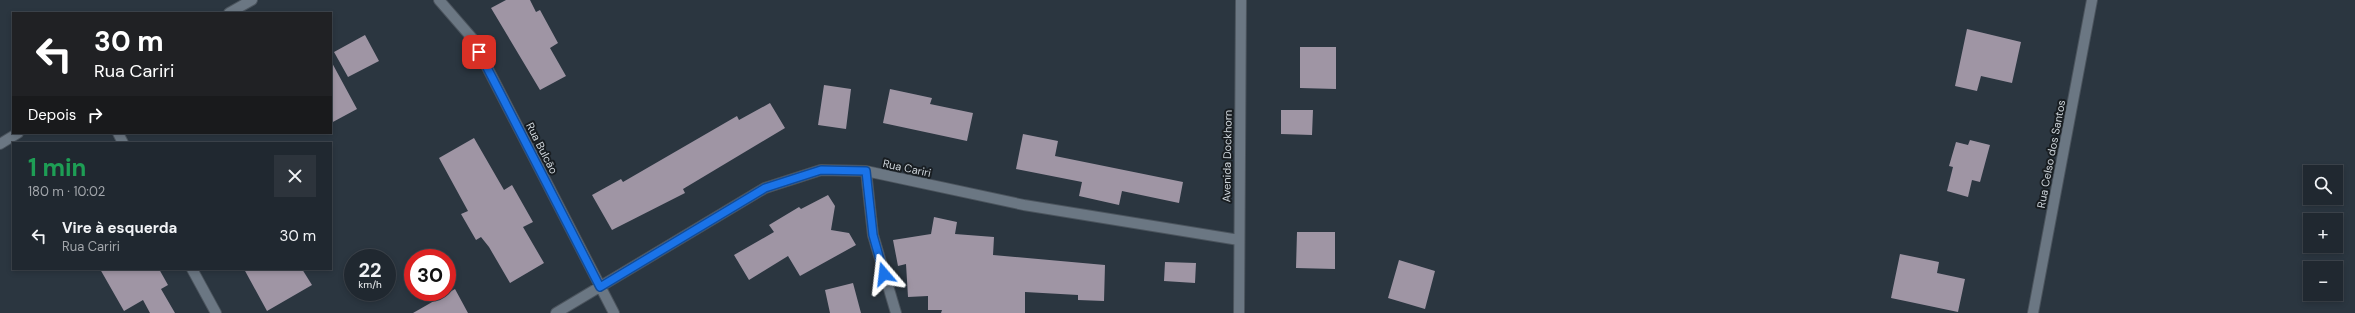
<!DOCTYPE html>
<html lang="pt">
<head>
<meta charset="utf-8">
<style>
	:root { --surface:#202830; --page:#2d343c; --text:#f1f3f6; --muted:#a2a6ab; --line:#3d444c }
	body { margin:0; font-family:"DM Sans",sans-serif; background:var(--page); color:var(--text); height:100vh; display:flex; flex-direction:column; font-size:15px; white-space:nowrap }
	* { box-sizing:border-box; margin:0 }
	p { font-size:13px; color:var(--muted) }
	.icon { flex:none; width:22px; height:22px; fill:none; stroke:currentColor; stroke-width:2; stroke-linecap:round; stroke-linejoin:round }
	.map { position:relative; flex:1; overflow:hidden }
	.sheet { position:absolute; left:12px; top:142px; width:320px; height:128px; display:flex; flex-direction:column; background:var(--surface); border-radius:0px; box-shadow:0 2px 6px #0003,0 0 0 1px var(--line) }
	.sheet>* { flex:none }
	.banner { position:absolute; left:12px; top:12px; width:320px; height:122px; border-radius:0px; box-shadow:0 2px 6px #0003,0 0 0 1px var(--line); background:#202124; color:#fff; overflow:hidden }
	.buttons { position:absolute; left:2303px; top:165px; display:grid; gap:8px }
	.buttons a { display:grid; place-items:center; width:40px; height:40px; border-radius:0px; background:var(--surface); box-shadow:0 2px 6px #0003,0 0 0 1px var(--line); font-size:20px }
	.speed { position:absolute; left:344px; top:249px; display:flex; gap:8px; font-size:20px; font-weight:700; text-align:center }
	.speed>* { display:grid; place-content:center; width:52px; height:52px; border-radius:50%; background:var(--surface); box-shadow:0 2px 6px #0003,0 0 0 1px var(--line); line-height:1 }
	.speed small { font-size:10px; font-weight:400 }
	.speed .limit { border:6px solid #d22; background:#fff; color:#111 }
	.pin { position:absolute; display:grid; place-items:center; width:34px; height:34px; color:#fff; margin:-17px; border-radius:8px; box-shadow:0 2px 6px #0006 }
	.me { position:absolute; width:44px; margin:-22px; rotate:343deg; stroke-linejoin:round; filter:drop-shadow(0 0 3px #0008) }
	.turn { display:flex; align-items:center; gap:14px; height:84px; padding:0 16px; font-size:18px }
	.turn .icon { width:52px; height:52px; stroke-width:2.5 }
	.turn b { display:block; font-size:28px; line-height:34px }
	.then { display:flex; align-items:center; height:38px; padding:0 16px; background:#0003; gap:8px; font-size:15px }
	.round { display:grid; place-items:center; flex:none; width:42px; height:42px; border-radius:0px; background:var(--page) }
	.summary { display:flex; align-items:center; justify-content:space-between; height:68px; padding:0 16px }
	h1 { font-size:24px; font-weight:700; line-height:30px; color:#1e9e55 }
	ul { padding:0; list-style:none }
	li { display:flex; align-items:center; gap:12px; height:52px; padding:0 16px }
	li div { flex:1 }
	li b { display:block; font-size:15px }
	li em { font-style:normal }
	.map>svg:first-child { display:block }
</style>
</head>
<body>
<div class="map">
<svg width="2355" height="313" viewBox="0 0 2355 313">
	<rect width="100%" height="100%" fill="#2b3640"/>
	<!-- building -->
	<path fill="#9f95a4" d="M506 0H530L536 12 540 10 558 43 550 48 566 76 540 90 491 8Z
		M1967 29 2021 42 2012 83 1981 76 1977 91 1955 86Z
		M365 35 379 61 348 77 334 52Z
		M1300 47H1336V89L1300 88Z
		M331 61 357 109 331 123Z
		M824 85 851 89 846 129 818 125Z
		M890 89 932 98 930 104 973 113 967 141 883 123Z
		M770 103 785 128 683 189 685 193 612 230 592 195 621 179 623 182 737 116 739 120Z
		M1281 110H1313L1312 135 1281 134Z
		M1023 134 1058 141 1055 156 1183 182 1179 203 1122 191 1119 205 1079 196 1082 182 1016 169Z
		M474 138 504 190 512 185 533 222 523 227 544 263 510 283 489 247 481 237 476 240 461 214 468 211 439 158Z
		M1970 140 1990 145 1980 182 1972 180 1968 197 1947 191 1953 167 1949 166 1956 142 1968 145Z
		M828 195 835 206 831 230 849 233 856 245 800 276 788 256 749 280 734 255 774 232 769 225 799 207 801 209Z
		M934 217 957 222 955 234 994 237 993 255 1105 265 1104 301 1078 300V295L1025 292V313H941L942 310H928V296L908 297 906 264 898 266 893 240 931 234Z
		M1297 232H1335V269L1296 268Z
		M1900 254 1939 262 1937 273 1965 279 1958 312 1891 298Z
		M1399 260 1435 271 1425 309 1388 298Z
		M1165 262 1196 263 1195 283 1164 281Z
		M100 269H159L168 285 161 289 175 313H150L143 300 124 311Z
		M244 269H302L312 285 267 311Z
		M853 283 861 313H830L825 290Z
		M455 289 468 313H413Z"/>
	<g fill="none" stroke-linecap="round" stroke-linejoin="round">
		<defs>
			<path id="minor" d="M439 0 472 38 614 313
				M229 13 252 0
				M118 133 123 143
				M0 144 18 133
				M866 171 873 235 896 313
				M192 269 216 313
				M556 313 765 188 821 170 866 171 1024 205 1239 240
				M1239 313 1241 0
				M2033 313 2092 0"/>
		</defs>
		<!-- minor casing -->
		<use href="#minor" stroke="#4b545d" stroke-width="12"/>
		<!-- minor -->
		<use href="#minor" stroke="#6b7783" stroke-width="10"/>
	</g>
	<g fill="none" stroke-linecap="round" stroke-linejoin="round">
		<defs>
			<path id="route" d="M479 52 600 287 765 188 821 170 866 171 873 235 884 274"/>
		</defs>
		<!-- route casing -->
		<use href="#route" stroke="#114b97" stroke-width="10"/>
		<!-- route -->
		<use href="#route" stroke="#1a73e8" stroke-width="7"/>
	</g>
	<g text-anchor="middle" stroke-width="4" stroke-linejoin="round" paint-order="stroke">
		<!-- street labels -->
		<g font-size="11" fill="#ced5db" stroke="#181d21">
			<text transform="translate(542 148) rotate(63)" y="4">Rua Bulcão</text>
			<text transform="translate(2051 154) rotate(-79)" y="4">Rua Celso dos Santos</text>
			<text transform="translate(1227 156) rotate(-89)" y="4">Avenida Dockhorn</text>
			<text transform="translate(907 168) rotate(12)" y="4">Rua Cariri</text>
		</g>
	</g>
</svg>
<div class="buttons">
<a><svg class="icon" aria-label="search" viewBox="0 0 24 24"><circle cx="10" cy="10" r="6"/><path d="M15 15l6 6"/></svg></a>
<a>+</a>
<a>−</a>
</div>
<div class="speed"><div>22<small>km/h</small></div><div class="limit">30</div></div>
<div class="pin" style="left:479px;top:52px;background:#d93025"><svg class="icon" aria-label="arrive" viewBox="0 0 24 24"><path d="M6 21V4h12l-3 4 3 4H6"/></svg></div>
<svg class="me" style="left:884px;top:274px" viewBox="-20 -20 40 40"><path d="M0-17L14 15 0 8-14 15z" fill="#1a73e8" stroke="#fff" stroke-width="4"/></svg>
<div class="banner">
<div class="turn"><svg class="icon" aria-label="left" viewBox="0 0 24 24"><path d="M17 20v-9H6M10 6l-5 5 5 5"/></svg><div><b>30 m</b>Rua Cariri</div></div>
<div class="then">Depois<svg class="icon" aria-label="right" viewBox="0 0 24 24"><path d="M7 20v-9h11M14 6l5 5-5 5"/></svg></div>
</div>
<section class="sheet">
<div class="summary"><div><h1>1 min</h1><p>180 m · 10:02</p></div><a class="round"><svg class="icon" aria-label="close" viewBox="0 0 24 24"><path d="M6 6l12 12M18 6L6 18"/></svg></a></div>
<ul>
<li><svg class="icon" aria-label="left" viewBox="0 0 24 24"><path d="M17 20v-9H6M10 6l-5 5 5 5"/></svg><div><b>Vire à esquerda</b><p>Rua Cariri</p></div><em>30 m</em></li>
</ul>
</section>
</div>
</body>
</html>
